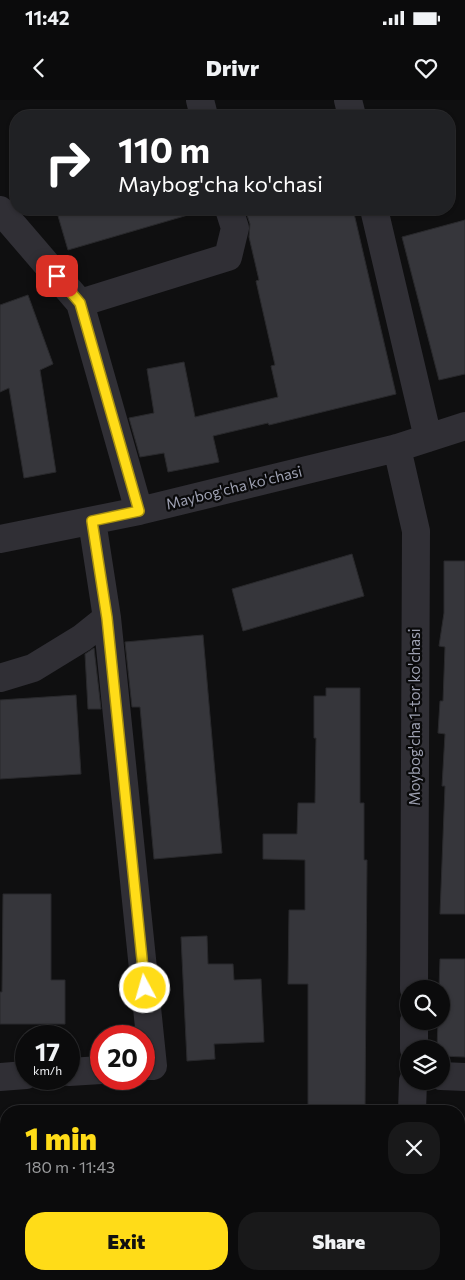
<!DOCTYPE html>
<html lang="en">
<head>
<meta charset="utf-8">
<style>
	:root { --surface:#0b0b0c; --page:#19191a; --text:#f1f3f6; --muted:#9a9b9d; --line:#2b2b2d; --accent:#ffdc18 }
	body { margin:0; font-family:Commissioner,sans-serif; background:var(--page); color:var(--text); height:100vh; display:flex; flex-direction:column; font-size:19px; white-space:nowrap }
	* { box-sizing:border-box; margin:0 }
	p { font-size:16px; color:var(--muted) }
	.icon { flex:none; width:28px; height:28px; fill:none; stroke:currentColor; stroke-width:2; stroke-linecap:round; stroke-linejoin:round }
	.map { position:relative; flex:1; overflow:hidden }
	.details { position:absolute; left:0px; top:1005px; width:465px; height:175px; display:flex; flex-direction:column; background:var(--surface); border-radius:20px 20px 0 0; box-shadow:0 1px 4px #0004,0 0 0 1px var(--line) }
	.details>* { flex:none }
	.hud { position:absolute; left:10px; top:10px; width:445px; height:105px; border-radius:20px; box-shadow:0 1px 4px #0004,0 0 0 1px var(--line); background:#202124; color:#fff; overflow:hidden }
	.fabs { position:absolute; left:400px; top:880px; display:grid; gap:10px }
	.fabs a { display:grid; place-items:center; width:50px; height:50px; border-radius:50%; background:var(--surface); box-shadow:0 1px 4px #0004,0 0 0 1px var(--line); font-size:25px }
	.speed { position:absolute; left:15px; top:925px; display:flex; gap:10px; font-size:25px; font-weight:700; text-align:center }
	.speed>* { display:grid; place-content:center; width:65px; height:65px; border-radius:50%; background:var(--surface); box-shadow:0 1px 4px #0004,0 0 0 1px var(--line); line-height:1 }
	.speed small { font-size:12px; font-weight:400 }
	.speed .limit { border:8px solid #d22; background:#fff; color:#111 }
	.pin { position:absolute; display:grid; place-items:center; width:42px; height:42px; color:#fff; margin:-21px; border-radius:10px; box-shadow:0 2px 8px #0006 }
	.me { position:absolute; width:55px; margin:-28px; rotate:354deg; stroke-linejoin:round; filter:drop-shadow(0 0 4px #0008) }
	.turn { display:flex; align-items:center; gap:18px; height:105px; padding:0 25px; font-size:22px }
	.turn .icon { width:65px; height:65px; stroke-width:2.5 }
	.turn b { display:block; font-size:35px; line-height:42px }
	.round { display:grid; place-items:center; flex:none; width:52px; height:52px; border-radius:20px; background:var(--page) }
	.headline { display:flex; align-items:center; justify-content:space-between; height:85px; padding:0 25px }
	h1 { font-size:30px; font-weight:800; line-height:38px; color:var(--accent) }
	.cta { display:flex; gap:10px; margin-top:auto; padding:10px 25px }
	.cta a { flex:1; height:58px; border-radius:20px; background:var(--accent); color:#111; font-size:20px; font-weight:800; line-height:58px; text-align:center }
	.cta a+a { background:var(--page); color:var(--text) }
	.status { display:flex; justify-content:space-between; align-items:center; height:35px; padding:0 25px; background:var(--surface); direction:ltr }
	.status svg { height:14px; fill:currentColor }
	header { display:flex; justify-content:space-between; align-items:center; height:65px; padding:0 25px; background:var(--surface); font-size:22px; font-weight:800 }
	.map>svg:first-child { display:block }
</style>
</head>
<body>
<div class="status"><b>11:42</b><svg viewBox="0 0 49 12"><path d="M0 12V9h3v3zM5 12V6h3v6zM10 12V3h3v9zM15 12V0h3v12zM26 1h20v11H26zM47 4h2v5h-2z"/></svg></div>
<header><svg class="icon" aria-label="back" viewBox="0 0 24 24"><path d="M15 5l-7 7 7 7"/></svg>Drivr<svg class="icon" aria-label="heart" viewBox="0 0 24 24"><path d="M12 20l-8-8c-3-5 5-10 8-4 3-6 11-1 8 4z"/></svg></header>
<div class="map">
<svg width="465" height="1180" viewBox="0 0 465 1180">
	<rect width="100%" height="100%" fill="#0f0f10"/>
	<!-- green -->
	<path fill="#1b231d" d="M28 1174H122L123 1180H28Z
		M177 1174H236V1180H178Z"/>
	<!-- building -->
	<path fill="#36363b" stroke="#29292c" d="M56 109H187L188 115 68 150Z
		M245 109H353L396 294 269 325 268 323 213 336 219 362 168 372 164 353 140 357 129 318 154 313 147 269 184 262 195 317 278 297 271 266 275 265 256 181 259 180 249 137 250 124Z
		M465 120V274L439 280 402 137Z
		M28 195 53 264 40 270 56 372 24 378 9 288 0 292V205Z
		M352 454 364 496 243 531 232 489Z
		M444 461H465V814H440L445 686H442L445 634 438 633 440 601H443L445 547 439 546 444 513Z
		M203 535 222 753 154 759 140 607H132L125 542Z
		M94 548 101 609H88L85 554Z
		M326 588H360V703H364V760H367L365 1011H308V884H288L289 810H305V760L263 759V734H297L298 703H315L316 638H314V596H326Z
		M76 595 81 674 0 679V600Z
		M3 794H51V880H65V924H0V892H2Z
		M207 836 208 864H233L234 880 261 879 264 942 214 944 215 959 187 961 181 837Z
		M440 859H465V957L441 956V949H437L438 921H441V889H439Z"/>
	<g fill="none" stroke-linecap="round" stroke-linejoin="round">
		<!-- minor -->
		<path stroke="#302f35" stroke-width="28" d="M200 0 204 16
			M348 0 352 16
			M374 109 428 338
			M0 110 80 203 139 411
			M80 203 228 157 235 128 229 109
			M397 348 416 431 414 889
			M92 421 107 518 153 966H144
			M0 439 139 411 397 348 465 326
			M0 578 33 568 82 538 107 518
			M414 949V921
			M69 972 101 970
			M441 976 465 977
			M0 977 26 975
			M412 1011 413 981
			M404 1180V1174"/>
	</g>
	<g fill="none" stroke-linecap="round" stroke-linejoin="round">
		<defs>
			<path id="route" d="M57 176 80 203 139 411 92 421 107 518 145 888"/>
		</defs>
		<!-- route casing -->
		<use href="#route" stroke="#a68f10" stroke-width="12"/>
		<!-- route -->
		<use href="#route" stroke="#ffdc18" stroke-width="9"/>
	</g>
	<g text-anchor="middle" stroke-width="4.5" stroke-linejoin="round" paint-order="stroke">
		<!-- street labels -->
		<g font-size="15" fill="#9ea1b2" stroke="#0a0a0b">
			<text transform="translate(234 388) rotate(-14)" y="5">Maybog'cha ko'chasi</text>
			<text transform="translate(415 617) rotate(-90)" y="5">Moybog'cha 1-tor ko'chasi</text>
		</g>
	</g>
</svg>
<div class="fabs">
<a><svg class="icon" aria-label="search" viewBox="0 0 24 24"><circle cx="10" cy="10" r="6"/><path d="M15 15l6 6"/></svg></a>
<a><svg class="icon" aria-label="layers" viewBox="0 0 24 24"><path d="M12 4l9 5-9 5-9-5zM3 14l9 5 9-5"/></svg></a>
</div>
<div class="speed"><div>17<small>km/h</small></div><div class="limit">20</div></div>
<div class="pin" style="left:57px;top:176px;background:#d93025"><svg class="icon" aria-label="arrive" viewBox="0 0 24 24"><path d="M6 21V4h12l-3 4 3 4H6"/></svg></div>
<svg class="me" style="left:145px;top:888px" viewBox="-20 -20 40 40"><circle r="17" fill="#ffdc18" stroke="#fff" stroke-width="3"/><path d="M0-11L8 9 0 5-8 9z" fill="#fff"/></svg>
<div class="hud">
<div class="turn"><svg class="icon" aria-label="right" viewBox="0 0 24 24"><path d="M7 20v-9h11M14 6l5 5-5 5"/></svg><div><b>110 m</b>Maybog'cha ko'chasi</div></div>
</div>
<section class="details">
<div class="headline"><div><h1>1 min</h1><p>180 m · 11:43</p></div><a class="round"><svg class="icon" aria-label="close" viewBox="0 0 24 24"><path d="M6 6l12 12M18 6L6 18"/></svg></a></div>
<div class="cta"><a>Exit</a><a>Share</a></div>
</section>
</div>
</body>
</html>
